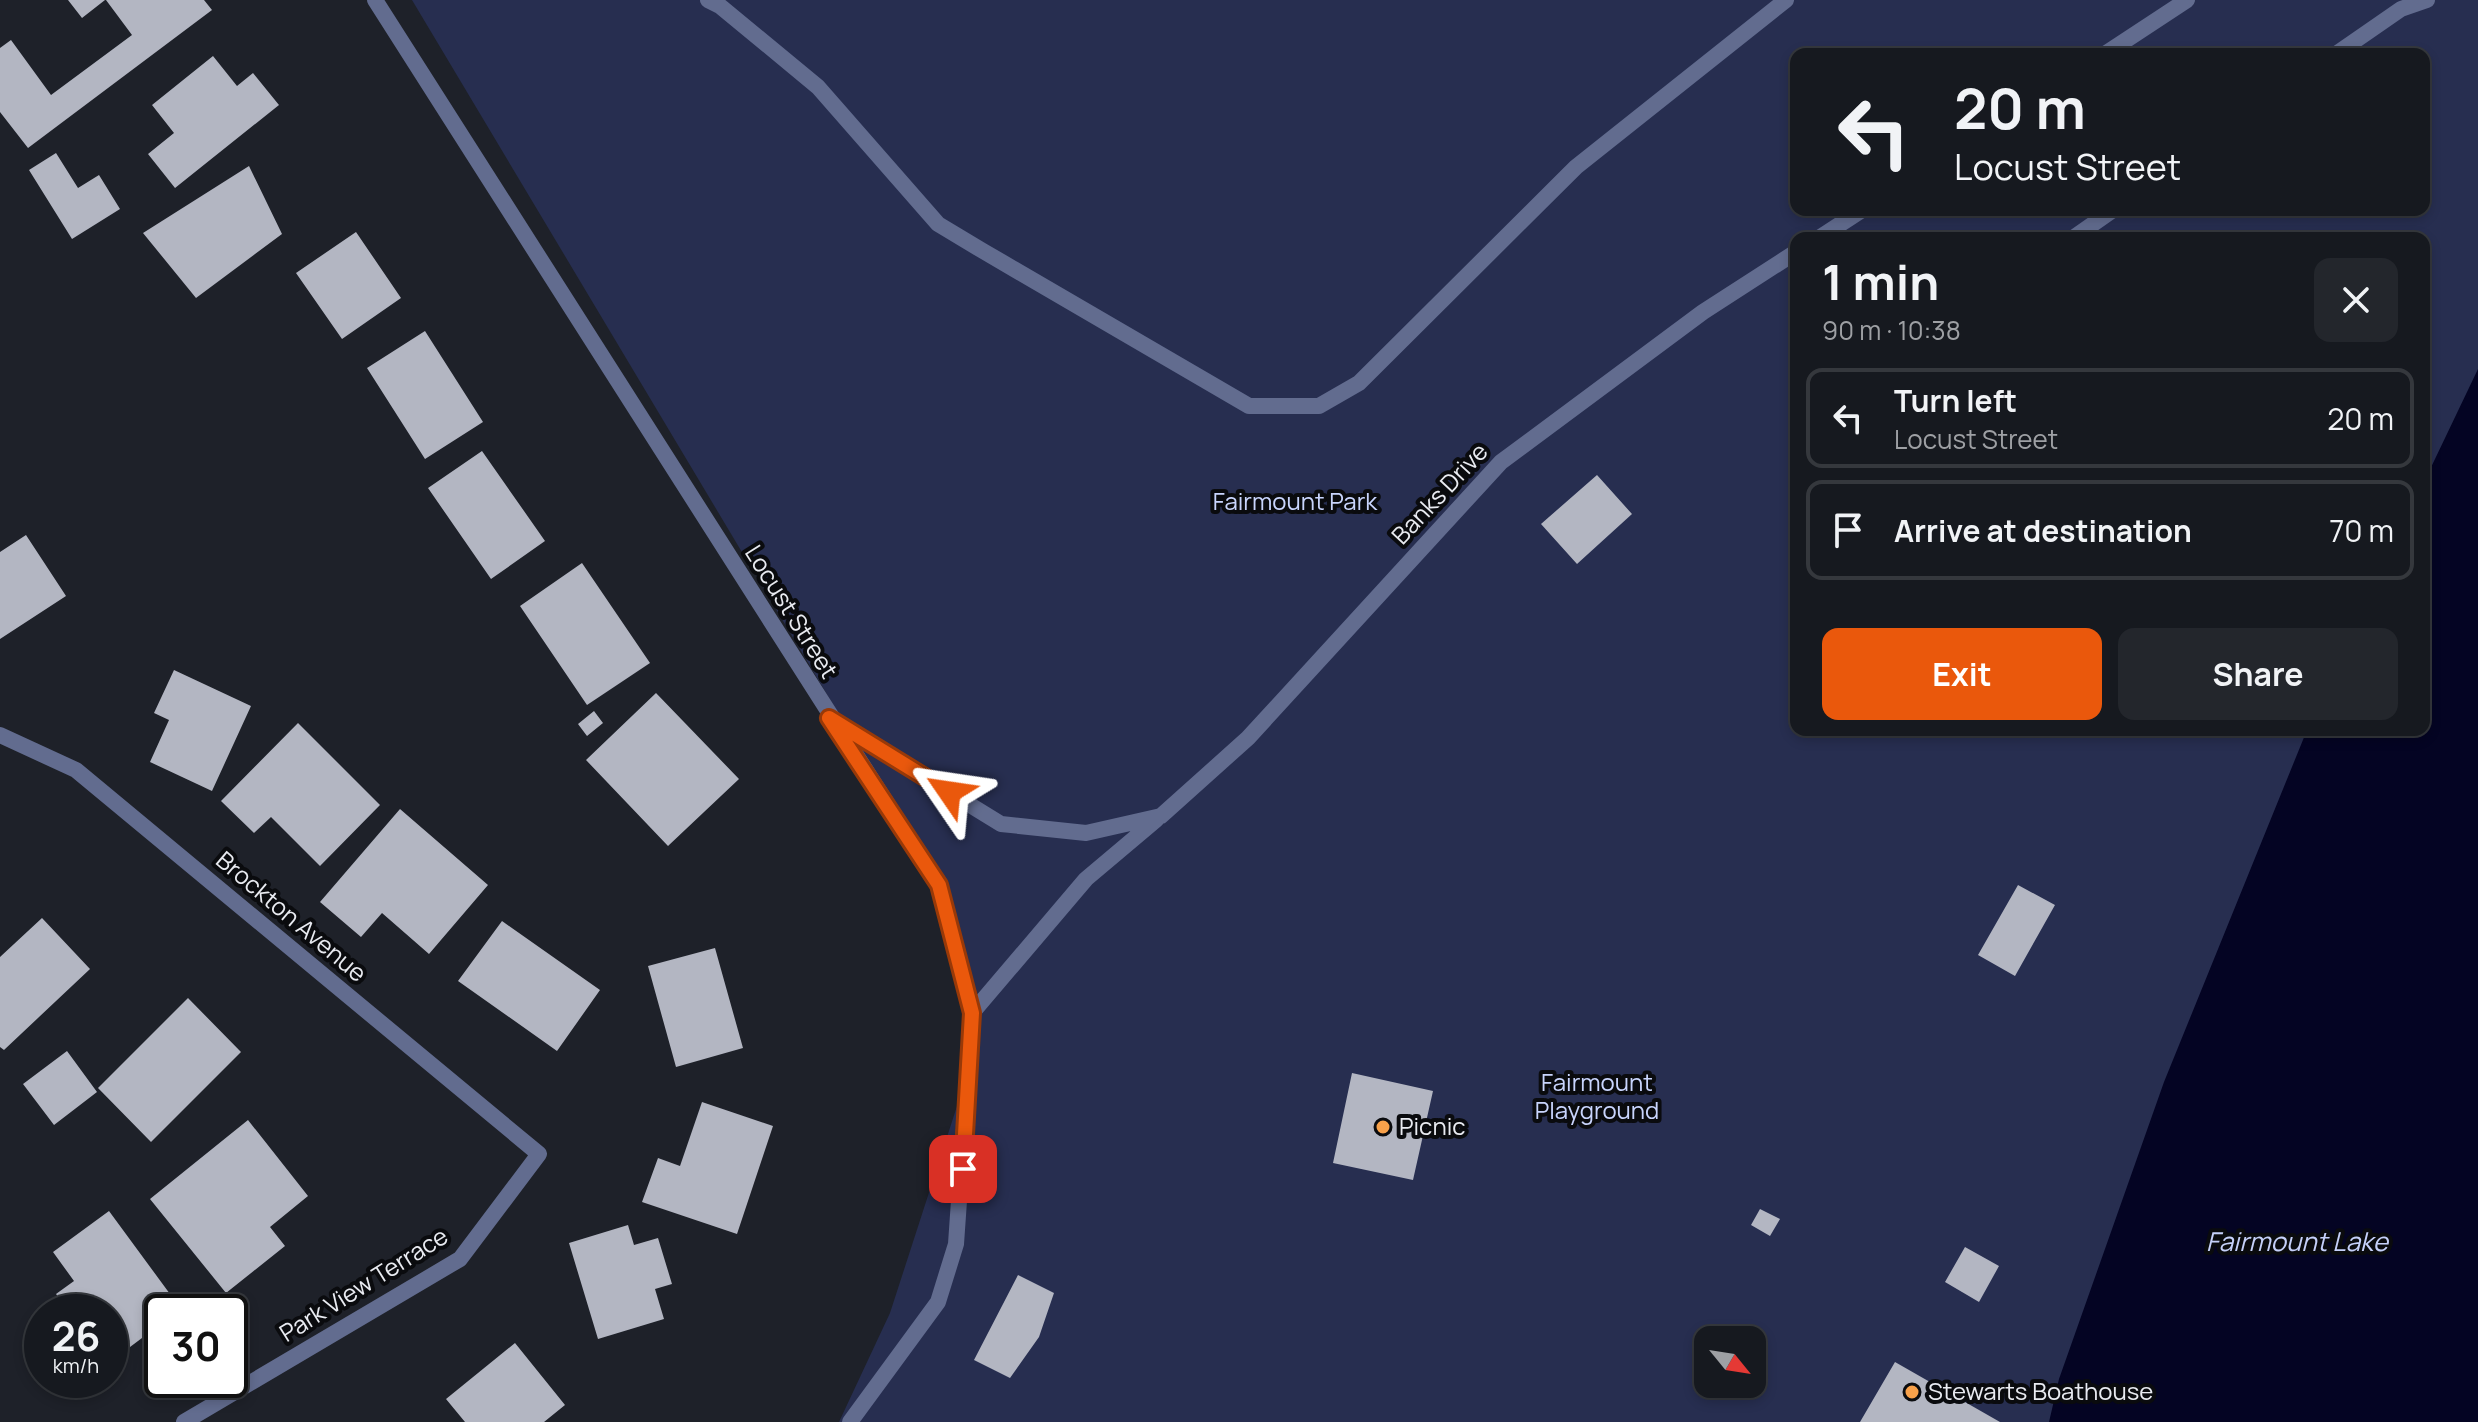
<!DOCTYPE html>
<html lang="en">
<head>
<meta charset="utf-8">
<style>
	:root { --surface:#16191f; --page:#23262c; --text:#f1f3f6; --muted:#9ea0a4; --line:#35383d; --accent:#ea580c }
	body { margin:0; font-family:Manrope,sans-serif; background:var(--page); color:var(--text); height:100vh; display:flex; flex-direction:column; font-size:30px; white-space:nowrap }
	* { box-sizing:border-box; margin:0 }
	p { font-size:26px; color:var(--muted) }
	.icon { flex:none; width:44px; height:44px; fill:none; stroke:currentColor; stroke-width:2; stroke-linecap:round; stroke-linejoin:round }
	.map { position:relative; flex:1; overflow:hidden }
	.drawer { position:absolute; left:1790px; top:232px; width:640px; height:504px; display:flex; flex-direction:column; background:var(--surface); border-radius:16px; box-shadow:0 4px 12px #0003,0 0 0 2px var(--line) }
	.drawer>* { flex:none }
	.top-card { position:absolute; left:1790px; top:48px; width:640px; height:168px; border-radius:16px; box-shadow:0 4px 12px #0003,0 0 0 2px var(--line); background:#16191f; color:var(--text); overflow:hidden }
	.needle { width:52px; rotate:120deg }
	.buttons { position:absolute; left:1694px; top:1326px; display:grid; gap:16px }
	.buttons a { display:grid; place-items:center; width:72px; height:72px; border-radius:16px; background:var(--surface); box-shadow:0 4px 12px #0003,0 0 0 2px var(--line); font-size:40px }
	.speed { position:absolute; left:24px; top:1294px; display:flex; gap:16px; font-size:40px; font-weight:700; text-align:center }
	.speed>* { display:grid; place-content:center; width:104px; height:104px; border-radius:50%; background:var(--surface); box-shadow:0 4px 12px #0003,0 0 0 2px var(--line); line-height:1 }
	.speed small { font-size:20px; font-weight:400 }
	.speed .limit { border:4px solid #111; border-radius:12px; background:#fff; color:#111 }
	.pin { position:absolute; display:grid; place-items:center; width:68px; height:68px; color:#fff; margin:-34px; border-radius:16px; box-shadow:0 4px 12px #0006 }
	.me { position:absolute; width:88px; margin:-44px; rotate:302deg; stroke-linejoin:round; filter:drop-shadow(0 0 6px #0008) }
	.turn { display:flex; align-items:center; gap:28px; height:168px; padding:0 32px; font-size:36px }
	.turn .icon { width:104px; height:104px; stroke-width:2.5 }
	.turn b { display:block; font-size:56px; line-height:68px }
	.round { display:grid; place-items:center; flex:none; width:84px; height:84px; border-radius:16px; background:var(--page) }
	.headline { display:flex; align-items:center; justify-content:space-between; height:136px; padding:0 32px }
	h1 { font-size:48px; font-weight:700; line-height:60px }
	.cta { display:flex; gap:16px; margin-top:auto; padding:16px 32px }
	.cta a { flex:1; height:92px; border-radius:16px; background:var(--accent); color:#fff; font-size:32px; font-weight:700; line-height:92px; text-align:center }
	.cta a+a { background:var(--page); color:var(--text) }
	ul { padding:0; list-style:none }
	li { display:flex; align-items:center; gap:24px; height:100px; margin:0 16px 12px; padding:0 16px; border:4px solid var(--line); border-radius:16px }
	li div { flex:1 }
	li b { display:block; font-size:30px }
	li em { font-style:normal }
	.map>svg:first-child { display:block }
</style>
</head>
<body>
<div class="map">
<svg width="2478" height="1422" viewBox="0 0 2478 1422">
	<rect width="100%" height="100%" fill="#1e2129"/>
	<!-- green -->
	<path fill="#272e50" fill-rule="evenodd" d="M412 0H2478V1422H839L890 1313 970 1066 954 947 911 835ZM1796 54H2424V210H1796ZM1796 238H2424V730H1796ZM1708 1340H1752V1384H1708Z"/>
	<!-- water -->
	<path fill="#040423" d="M2478 369V1422H2049L2059 1379 2164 1082 2307 730H2424V482Z"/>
	<!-- building -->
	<path fill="#b3b6c2" d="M68 0H105L82 18Z
		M106 0H204L212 10 28 148 0 112V48L11 40 51 95 132 35Z
		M213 56 237 86 253 73 279 105 175 188 148 154 174 133 152 105Z
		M56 153 78 188 99 175 120 209 72 239 29 170Z
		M249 166 282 234 196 298 143 233Z
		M356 232 401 298 342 339 296 273Z
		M425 331 483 422 425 459 367 368Z
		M482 451 545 541 491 579 428 488Z
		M1597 475 1632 514 1577 564 1541 524Z
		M26 535 66 596 0 639V552Z
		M582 563 650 663 587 705 520 606Z
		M174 670 251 706 212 791 150 762 169 720 154 713Z
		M656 693 739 779 668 846 586 760Z
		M594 711 603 723 587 736 578 724Z
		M298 723 380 805 320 866 271 817 254 833 221 801Z
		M400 809 488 885 429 954 382 913 361 937 320 902Z
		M2018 885 2055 905 2015 976 1978 955Z
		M42 918 90 969 4 1050 0 1047V957Z
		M502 921 600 990 557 1051 458 981Z
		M715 948 743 1048 676 1067 648 966Z
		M188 998 241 1052 151 1142 98 1088Z
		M67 1051 97 1092 54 1125 23 1084Z
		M1352 1073 1433 1091 1413 1180 1333 1163Z
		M702 1102 773 1126 737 1234 642 1202 658 1158 680 1166Z
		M248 1120 308 1196 270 1227 285 1246 226 1293 150 1199Z
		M1760 1209 1780 1219 1770 1236 1751 1225Z
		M109 1211 181 1309 162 1312V1323L110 1362V1312H69L56 1294 74 1281 53 1252Z
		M628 1225 634 1245 658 1238 672 1284 655 1289 664 1319 598 1339 569 1243Z
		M1965 1247 1999 1266 1979 1302 1945 1282Z
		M1018 1275 1054 1293 1039 1337 1010 1378 974 1360Z
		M515 1343 565 1405 544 1422H465L446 1399Z
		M1895 1362 2000 1422H1860Z"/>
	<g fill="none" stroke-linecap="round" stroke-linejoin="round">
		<!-- lane -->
		<path stroke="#626c8f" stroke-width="16" d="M708 0 720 6 818 87 938 224 983 251 1249 406H1319L1359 383 1576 167 1786 0
			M2336 54 2401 9 2427 0
			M2073 238 2113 210"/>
		<!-- street -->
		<path stroke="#626c8f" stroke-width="16" d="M375 0 939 885 972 1013 956 1244 938 1302 850 1422
			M2105 54 2187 0
			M1819 238 1862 210
			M835 722 1001 824 1086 833 1161 816 1248 738 1501 462 1703 312 1796 252
			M0 735 76 770 539 1154 460 1259 184 1422
			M972 1013 1086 879 1156 820"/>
	</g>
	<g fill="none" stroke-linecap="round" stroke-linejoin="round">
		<defs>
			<path id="route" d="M949 792 829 718 939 885 972 1013 963 1169"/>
		</defs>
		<!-- route casing -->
		<use href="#route" stroke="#983908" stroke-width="20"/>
		<!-- route -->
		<use href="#route" stroke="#ea580c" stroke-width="14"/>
	</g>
	<!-- markers -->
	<g fill="#f8a14a" stroke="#0a0b0e" stroke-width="3">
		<circle cx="1383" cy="1127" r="8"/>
		<circle cx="1912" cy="1392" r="8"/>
	</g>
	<g text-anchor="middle" stroke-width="8" stroke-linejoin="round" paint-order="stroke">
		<!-- street labels -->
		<g font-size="24" fill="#e9ebf1" stroke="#0a0b0e">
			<text transform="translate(1440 494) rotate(-47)" y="8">Banks Drive</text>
			<text transform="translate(791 612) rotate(58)" y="8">Locust Street</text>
			<text transform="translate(291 917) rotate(40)" y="8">Brockton Avenue</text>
			<text transform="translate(364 1285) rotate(-32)" y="8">Park View Terrace</text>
		</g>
		<!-- park labels -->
		<g font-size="24" fill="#c9d5fd" stroke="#0a0b0e">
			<text x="1295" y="510">Fairmount Park</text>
			<text x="1597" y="1091">Fairmount<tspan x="1597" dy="28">Playground</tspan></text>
		</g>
		<!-- poi labels -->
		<g font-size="24" fill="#e9ebf1" stroke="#0a0b0e" text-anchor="start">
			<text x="1399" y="1135">Picnic</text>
			<text x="1928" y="1400">Stewarts Boathouse</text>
		</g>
		<!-- water labels -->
		<g font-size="26" font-style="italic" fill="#c5d0f9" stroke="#0a0b0e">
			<text x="2297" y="1251">Fairmount Lake</text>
		</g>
	</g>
</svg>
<div class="buttons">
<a><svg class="needle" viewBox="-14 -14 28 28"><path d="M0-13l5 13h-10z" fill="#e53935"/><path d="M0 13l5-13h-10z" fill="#9ea0a4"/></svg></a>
</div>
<div class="speed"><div>26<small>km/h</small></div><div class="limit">30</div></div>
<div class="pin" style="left:963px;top:1169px;background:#d93025"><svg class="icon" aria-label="arrive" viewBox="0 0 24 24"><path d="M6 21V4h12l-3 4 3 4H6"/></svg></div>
<svg class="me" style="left:949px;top:792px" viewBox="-20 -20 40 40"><path d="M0-17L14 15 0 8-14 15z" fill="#ea580c" stroke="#fff" stroke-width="4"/></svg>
<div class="top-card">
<div class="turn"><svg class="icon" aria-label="left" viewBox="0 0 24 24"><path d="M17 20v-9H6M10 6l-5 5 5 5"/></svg><div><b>20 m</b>Locust Street</div></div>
</div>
<section class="drawer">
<div class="headline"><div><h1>1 min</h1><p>90 m · 10:38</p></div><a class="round"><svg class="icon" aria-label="close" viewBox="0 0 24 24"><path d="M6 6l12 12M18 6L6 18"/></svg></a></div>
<ul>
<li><svg class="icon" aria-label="left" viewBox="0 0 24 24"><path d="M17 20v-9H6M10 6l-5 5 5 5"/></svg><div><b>Turn left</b><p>Locust Street</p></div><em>20 m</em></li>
<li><svg class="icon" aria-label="arrive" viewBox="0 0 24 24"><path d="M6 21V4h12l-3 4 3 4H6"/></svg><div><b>Arrive at destination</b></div><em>70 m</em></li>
</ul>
<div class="cta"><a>Exit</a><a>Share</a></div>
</section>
</div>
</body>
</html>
